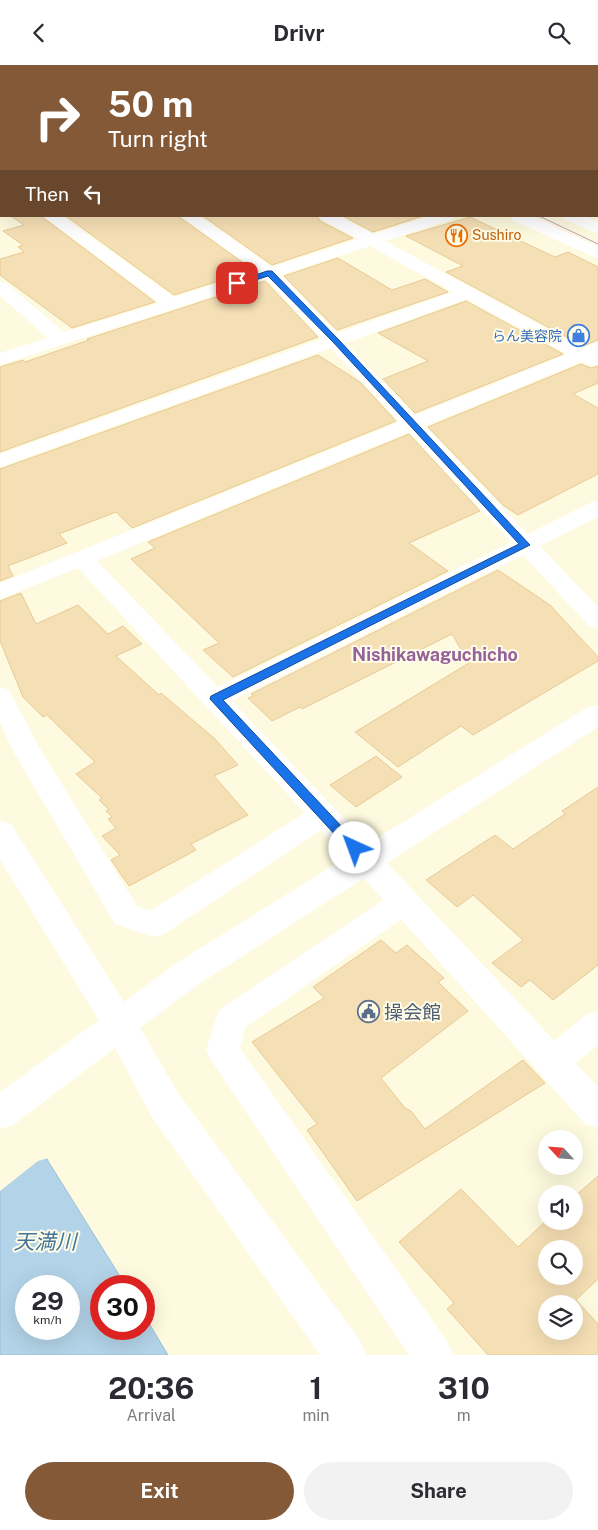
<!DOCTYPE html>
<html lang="en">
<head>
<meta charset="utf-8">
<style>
	:root { --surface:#fff; --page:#f2f2f3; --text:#2b2b33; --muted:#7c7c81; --accent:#845937 }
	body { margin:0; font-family:"Public Sans","Noto Sans JP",sans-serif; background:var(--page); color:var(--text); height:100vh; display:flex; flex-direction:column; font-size:19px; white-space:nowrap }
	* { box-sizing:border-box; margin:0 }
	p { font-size:16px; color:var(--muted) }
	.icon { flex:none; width:28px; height:28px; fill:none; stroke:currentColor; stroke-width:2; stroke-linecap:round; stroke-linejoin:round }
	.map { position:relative; height:1290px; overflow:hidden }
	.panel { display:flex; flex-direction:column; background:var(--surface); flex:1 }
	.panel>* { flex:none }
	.banner { position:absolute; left:0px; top:0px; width:599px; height:152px; box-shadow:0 5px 20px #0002; background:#845937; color:#fff; overflow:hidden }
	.needle { width:32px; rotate:296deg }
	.controls { position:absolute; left:538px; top:1065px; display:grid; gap:10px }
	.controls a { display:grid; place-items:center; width:45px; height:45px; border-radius:50%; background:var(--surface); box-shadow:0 5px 20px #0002; font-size:25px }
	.speed { position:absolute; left:15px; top:1210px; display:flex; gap:10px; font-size:25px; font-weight:700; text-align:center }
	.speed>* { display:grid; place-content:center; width:65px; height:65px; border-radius:50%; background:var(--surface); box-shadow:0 5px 20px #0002; line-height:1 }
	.speed small { font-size:12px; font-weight:400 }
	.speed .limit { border:8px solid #d22; background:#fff; color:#111 }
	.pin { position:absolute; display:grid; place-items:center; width:42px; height:42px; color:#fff; margin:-21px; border-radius:10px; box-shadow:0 2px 8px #0006 }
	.me { position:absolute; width:55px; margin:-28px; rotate:317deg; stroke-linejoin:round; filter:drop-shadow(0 0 4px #0008) }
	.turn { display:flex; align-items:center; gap:18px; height:105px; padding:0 25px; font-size:22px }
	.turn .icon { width:65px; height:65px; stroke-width:2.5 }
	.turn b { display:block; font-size:35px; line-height:42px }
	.then { display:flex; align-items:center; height:48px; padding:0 25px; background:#0003; gap:10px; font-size:19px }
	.eta { display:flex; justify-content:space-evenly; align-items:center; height:85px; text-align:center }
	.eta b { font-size:30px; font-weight:700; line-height:35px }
	.cta { display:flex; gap:10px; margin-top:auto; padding:10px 25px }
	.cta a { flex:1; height:58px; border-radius:30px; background:var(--accent); color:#fff; font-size:20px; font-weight:700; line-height:58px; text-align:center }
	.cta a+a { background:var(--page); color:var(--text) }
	header { display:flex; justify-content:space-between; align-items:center; height:65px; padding:0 25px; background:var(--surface); font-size:22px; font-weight:700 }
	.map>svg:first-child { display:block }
</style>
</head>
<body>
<header><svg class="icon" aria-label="back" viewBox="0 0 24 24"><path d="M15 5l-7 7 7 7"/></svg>Drivr<svg class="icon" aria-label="search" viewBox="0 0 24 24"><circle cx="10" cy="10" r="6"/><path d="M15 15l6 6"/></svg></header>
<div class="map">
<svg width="598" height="1290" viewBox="0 0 598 1290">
	<rect width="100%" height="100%" fill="#fefadf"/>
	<!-- water -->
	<path fill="#b3d3e8" stroke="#99c0da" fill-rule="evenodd" d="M0 995 48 1096 126 1221H101V1264H144V1250L168 1290H0ZM26 1221H69V1264H26Z"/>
	<!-- pier -->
	<path fill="#fefadf" d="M0 992 49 1093 38 1096 0 1126Z"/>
	<!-- building -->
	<path fill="#f5dfb5" stroke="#e8ca95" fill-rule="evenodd" d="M11 151H41L155 237 72 263 0 210V194L24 187 18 182 23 180 3 166 24 160Z
		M66 151H178L253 205 174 230Z
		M203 151H317L320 156 353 173 272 200Z
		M343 151H423L373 167Z
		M470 152 555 192 568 187 598 202V275L583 281 446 207 463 201 406 171Z
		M338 193 392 225 425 214 448 227 337 265 284 211Z
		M265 216 318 272 0 387V302L23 295 25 297 89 275 87 274Z
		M466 236 563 289 415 348 383 314 428 296 378 268Z
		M318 290 360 317 396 356 132 463 116 447 59 469 67 478 8 501 13 511 0 516V404Z
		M581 299 591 303 598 301V318L573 329 598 343V409L518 450 504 441 428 362Z
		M409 369 480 446 409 478 448 506 233 612 203 585 219 578 131 494 155 483 148 477Z
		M498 505 550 540 598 592V596L473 670 461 661 398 702 355 667 469 598 452 569 302 644 300 642 272 656 248 633 253 631 251 629Z
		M21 528 36 559 78 540 108 569 123 561 142 579 116 591 159 630 161 628 215 674 238 700 214 711 248 750 191 779 196 785 129 821 111 795 120 790 102 771 116 763 108 754 112 752 106 746 109 745 99 735 102 733 76 709 95 697 47 650 43 652 23 632 0 576V536Z
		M376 691 402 712 356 742 330 720Z
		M598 722V900L553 935 530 915 521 922 492 898 523 875 473 830 457 842 426 815 495 770 513 784 565 749 562 746Z
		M381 875 396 888 407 880 444 913 438 917 468 946 381 1013 405 1043 411 1046 425 1064 523 995 545 1018 357 1136 307 1065 317 1059 252 977 324 933 313 922Z
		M598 1111V1214L576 1235 598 1259V1290H488L447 1244 454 1238 399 1177 461 1124 518 1182 546 1156H574V1132ZM546 1184H574V1211H546ZM546 1239H574V1266H546Z"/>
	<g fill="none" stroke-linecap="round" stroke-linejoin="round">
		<!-- minor -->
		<path fill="#fff" fill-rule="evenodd" d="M410 0H425V1H411Z
			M0 13H1V22H0Z
			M0 36H1V44H0Z
			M0 74H1V82H0Z
			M1 131V141L0 142V132Z
			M43 151H62L174 232 257 206 180 151H199L272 202 358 174 321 154 319 151H339L373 169 430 151H455L453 154 385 176 583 283 598 277V299L592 301 581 297 425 361 528 469 590 438 598 436V452L540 481 598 542V564L589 561 523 490 232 636 377 788 382 796 377 804 367 807 357 804 321 765 164 869 153 872 115 859 12 684 0 658V622L9 625 39 682 137 841 150 846 305 748 78 503 0 534V518L399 357 331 283 0 402V389L322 274 266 214 0 300V288L48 273 0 231V217L6 218 64 267 159 238ZM370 181 453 227 337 268 281 210ZM466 234 567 289 415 350 346 278ZM409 367 511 477 218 622 97 496Z
			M405 824 416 828 420 836 416 844 245 963 240 983 447 1276 453 1290H409L211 995 206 985 219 945 394 828Z
			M598 946V980L564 1007 552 1012 540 1007 535 997 540 987 586 950Z"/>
		<!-- tertiary -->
		<path fill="#fff" fill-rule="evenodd" d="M195 0H210L211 1H196Z
			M232 0H248L249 1H233Z
			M510 151H532L598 182V194L512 155Z
			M563 151H585L598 158V169L565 155Z
			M598 640V662L387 798 598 1022V1063L585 1059 364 813 199 919 140 963 178 1028 360 1275 366 1290H320L152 1052 115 983 13 1060 0 1064V1027L99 955 0 795V756L11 759 124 937 175 899 588 642Z"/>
		<!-- tram -->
		<path stroke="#be9ec7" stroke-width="1" d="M224 0 227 1
			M539 151 598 179"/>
	</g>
	<!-- route -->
	<path fill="#1a73e8" stroke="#114b97" d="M267 206H272L338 274 530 480 223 635 359 780 361 783 359 786H350L210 634 211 631 519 479 333 277 268 211 237 221 233 218Z"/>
	<!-- icons -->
	<defs>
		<symbol id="restaurant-ring" viewBox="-11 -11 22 22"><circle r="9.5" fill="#fffce7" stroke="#e8710a" stroke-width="1.5"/><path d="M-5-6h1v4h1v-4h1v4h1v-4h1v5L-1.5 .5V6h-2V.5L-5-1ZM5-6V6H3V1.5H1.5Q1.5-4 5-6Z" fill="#e8710a"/></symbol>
		<symbol id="shop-ring" viewBox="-11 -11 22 22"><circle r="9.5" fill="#fffce7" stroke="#3f7fe0" stroke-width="1.5"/><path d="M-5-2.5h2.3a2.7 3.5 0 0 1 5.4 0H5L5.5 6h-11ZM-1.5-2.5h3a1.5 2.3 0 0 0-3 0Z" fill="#3f7fe0"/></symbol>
		<symbol id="civic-ring" viewBox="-11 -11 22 22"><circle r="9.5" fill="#fffce7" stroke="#5c6f8a" stroke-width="1.5"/><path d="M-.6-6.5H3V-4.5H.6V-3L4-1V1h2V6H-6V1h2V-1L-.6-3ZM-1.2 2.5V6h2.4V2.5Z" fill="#5c6f8a"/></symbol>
	</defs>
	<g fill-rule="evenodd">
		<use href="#restaurant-ring" x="444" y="158" width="25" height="25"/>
		<use href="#shop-ring" x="566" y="258" width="25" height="25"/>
		<use href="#civic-ring" x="356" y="934" width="25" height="25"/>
	</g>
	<g text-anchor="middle" stroke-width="4" stroke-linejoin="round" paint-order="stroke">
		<!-- far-food labels -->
		<g font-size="14" fill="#c56008" stroke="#fffce7" text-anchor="start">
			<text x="472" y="175">Sushiro</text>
		</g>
		<!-- far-shop labels -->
		<g font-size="14" fill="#366cbe" stroke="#fffce7" text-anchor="end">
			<text x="562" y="276">らん美容院</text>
		</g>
		<!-- neighbourhood labels -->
		<g font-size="18" font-weight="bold" fill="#95619a" stroke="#fffce7">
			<text x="435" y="596">Nishikawaguchicho</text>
		</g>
		<!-- near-service labels -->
		<g font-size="19" fill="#4e5e75" stroke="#fffce7" text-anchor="start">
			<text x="384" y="954">操会館</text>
		</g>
		<!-- near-water labels -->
		<g font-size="21" font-style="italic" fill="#437599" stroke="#fffce7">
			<text x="45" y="1184">天満川</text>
		</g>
	</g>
</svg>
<div class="controls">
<a><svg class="needle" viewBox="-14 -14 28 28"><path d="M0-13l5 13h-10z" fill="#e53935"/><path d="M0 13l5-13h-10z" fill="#7c7c81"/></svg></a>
<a><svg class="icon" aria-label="sound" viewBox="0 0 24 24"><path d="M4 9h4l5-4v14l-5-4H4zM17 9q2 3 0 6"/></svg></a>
<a><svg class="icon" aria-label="search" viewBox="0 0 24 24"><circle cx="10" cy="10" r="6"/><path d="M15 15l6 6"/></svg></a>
<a><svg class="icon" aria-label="layers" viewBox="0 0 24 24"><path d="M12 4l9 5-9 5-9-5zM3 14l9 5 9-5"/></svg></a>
</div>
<div class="speed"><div>29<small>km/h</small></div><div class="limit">30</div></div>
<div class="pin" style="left:237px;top:218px;background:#d93025"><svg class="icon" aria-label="arrive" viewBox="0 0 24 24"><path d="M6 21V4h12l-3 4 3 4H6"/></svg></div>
<svg class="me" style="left:355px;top:783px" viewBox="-20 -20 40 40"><circle r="19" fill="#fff"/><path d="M0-13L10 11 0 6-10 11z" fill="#1a73e8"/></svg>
<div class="banner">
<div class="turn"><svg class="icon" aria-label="right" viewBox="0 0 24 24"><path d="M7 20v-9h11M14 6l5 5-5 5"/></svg><div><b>50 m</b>Turn right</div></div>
<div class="then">Then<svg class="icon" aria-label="left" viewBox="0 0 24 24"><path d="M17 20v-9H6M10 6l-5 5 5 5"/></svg></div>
</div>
</div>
<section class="panel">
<div class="eta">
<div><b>20:36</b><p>Arrival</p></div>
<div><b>1</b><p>min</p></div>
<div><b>310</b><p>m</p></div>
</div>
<div class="cta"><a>Exit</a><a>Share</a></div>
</section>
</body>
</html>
